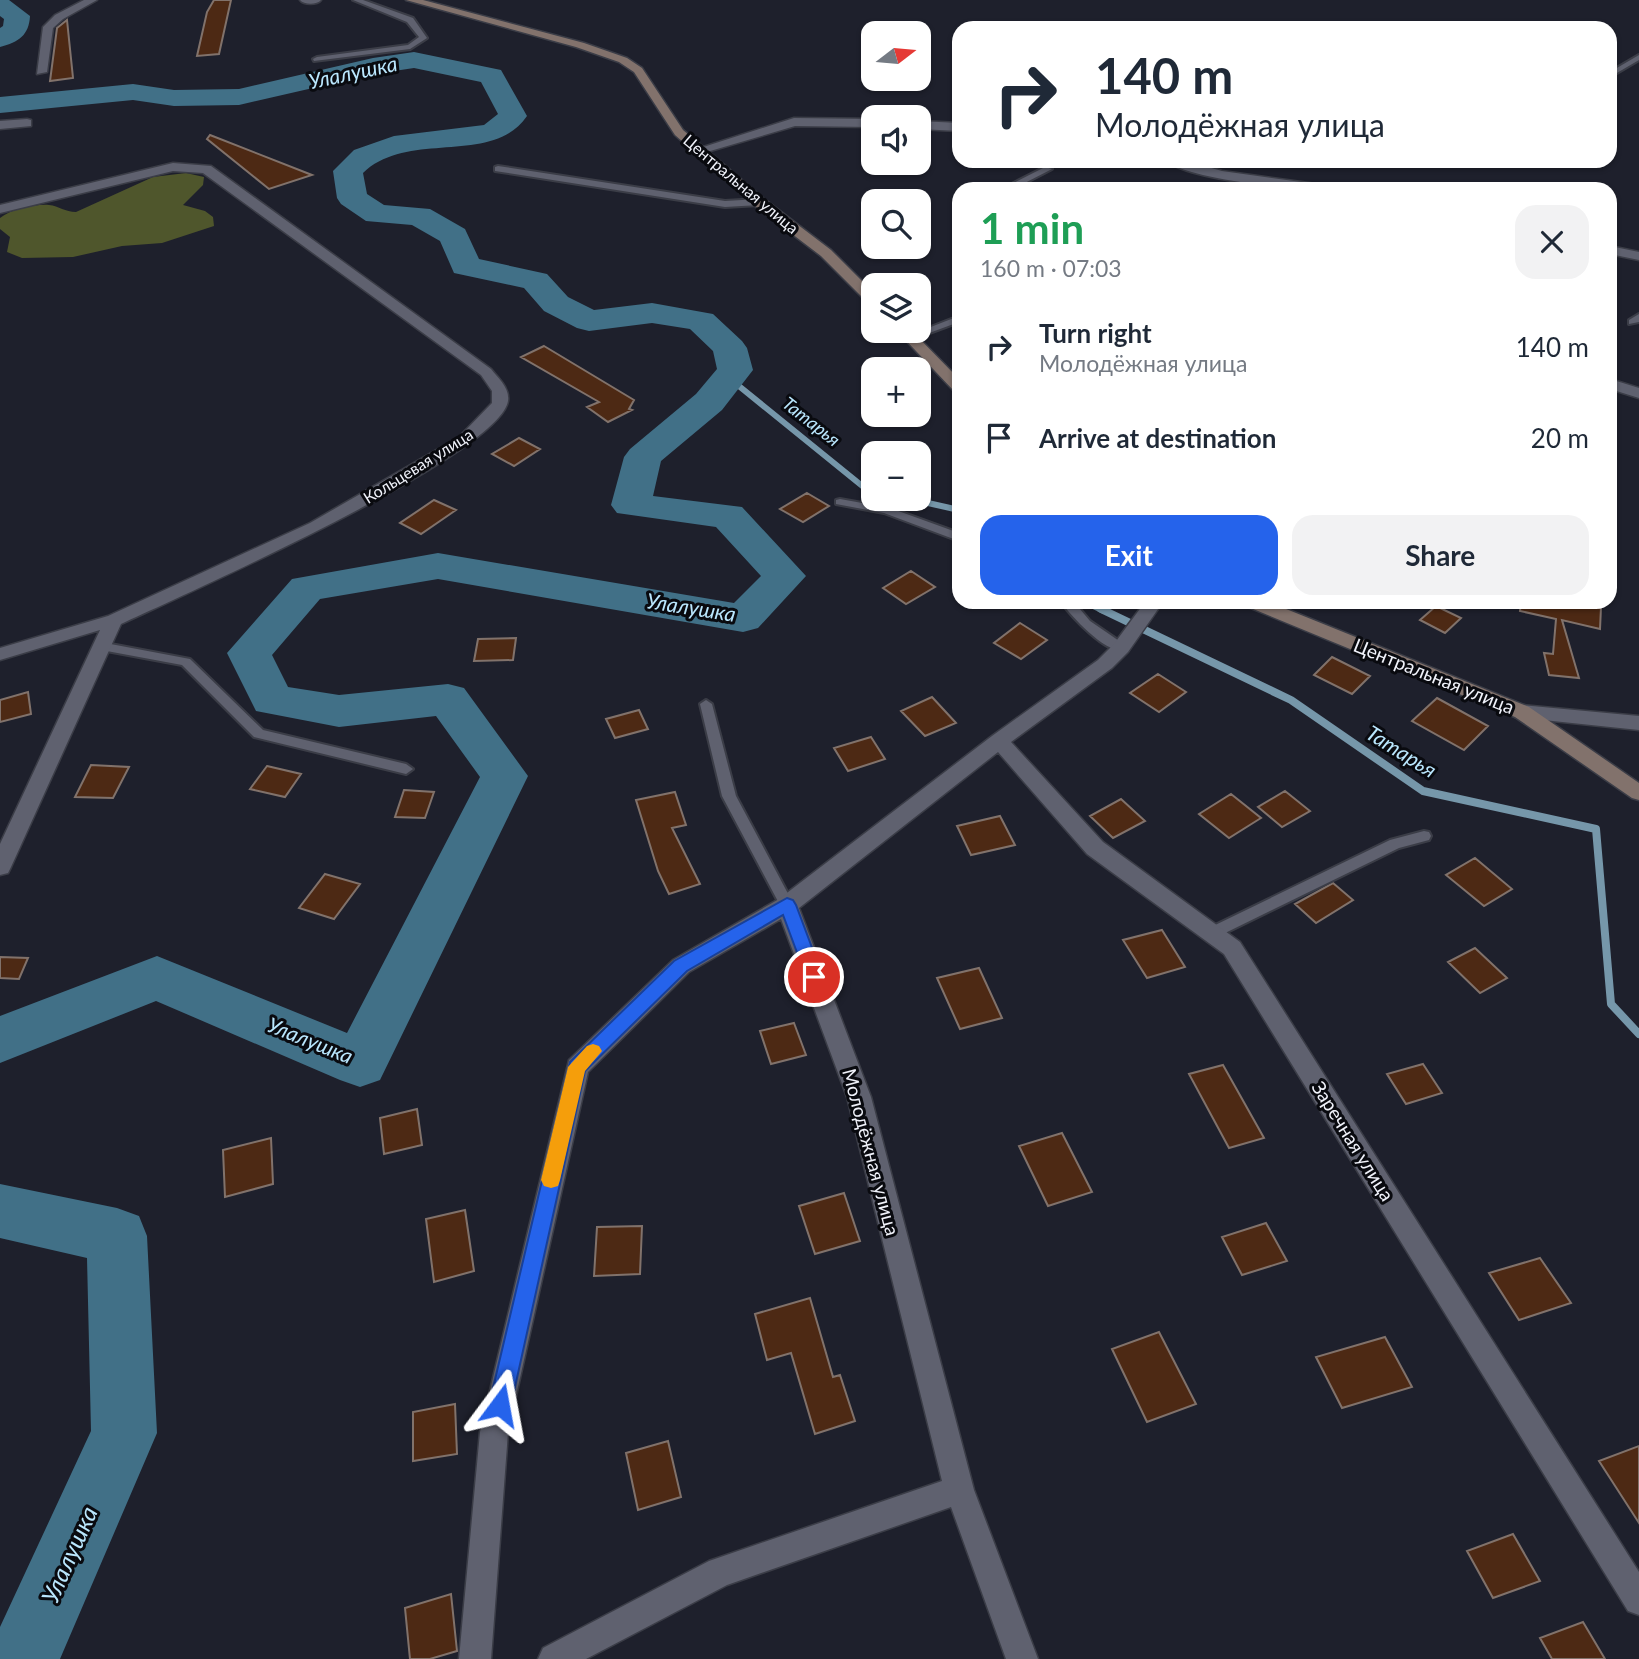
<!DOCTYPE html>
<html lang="en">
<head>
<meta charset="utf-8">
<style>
	:root { --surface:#fff; --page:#f2f2f3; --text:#1f2937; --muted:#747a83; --accent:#2563eb }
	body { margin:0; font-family:Lato,sans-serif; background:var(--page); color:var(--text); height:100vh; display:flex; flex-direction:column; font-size:26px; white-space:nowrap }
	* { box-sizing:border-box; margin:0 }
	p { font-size:23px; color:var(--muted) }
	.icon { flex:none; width:38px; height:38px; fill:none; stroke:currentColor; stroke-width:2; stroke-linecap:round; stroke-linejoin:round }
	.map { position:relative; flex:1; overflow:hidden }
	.side { position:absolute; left:952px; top:182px; width:665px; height:427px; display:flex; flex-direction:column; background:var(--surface); border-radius:21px; box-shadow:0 2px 5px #0004 }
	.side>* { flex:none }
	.top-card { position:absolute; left:952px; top:21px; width:665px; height:147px; border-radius:21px; box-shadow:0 2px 5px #0004; background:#fff; color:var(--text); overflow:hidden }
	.needle { width:46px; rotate:74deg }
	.tools { position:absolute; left:861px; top:21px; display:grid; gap:14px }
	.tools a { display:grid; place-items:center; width:70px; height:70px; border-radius:14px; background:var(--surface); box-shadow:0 2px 5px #0004; font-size:35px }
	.pin { position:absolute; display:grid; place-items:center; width:60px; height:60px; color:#fff; margin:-30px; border:4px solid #fff; border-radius:50%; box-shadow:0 2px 7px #0007 }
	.me { position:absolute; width:77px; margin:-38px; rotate:13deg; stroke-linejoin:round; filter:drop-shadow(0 0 5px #0008) }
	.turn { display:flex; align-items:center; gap:24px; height:147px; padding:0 28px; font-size:32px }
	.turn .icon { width:91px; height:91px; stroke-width:2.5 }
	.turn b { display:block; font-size:49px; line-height:60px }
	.round { display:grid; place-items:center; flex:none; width:74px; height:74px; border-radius:21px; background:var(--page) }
	.head { display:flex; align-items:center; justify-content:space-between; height:119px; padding:0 28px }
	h1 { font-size:42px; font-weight:700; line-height:52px; color:#1e9e55 }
	.action { display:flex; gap:14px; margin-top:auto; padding:14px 28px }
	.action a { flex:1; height:80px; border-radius:21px; background:var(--accent); color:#fff; font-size:28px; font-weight:700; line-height:80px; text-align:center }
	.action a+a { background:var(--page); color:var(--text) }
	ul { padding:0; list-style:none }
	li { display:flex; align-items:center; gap:21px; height:91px; padding:0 28px }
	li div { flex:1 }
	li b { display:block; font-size:26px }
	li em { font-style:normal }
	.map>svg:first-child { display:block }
</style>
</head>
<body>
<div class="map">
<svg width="1639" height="1659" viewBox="0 0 1639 1659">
	<rect width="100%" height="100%" fill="#1e202c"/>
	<!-- forest -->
	<path fill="#4f562c" d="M186 173 204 177 203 185 183 205 205 211 213 217 214 226 162 243 122 246 73 257 22 258 7 252 10 237 0 229V218C12 209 34 204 49 205 59 206 65 212 76 212L153 177Z"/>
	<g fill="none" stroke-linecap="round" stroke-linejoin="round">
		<!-- stream-far1 -->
		<path stroke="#7697aa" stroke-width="6" d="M729 378 866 489 873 490
			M910 499 959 510
			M1085 602 1104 611"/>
		<!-- stream -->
		<path stroke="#7697aa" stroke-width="8" d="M1101 609 1291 700 1423 791 1596 829 1611 1004 1639 1034"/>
		<!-- river -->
		<path fill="#417087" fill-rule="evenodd" d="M0 0H9L30 16C29 35 19 42 0 47V28L3 26 4 19 0 16Z
			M414 52 501 70 527 116C492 167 409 129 363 173L367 194 384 205 430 209 465 229 479 259 547 274 568 297 594 310 652 303 713 314 742 341 747 348 753 370 722 410 661 461 653 496 742 507 806 576 758 628 743 632 438 579 320 599 272 655 288 687 339 695 448 684 464 688 528 776 380 1080 360 1087 340 1080 156 1001 0 1063V1016L157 956 347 1033 480 777 436 716 339 727 256 711 227 653 292 579 438 553 734 603 761 576 716 527 617 513 611 505 624 457 630 449 696 394 717 369 713 351 690 329 652 323 589 331 577 328 544 311 524 288 454 273 440 241 412 225 366 221 341 204 337 198 333 171 354 150 394 136 484 125 498 114 481 82 414 68 374 74 239 105 174 106 133 100 0 113V97L133 84 174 90 239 89 373 58Z
			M0 1184 117 1208 139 1216 147 1236 157 1433 60 1659H0V1627L91 1431 87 1258 0 1238Z"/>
	</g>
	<!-- building -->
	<path fill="#4d2914" stroke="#81726b" stroke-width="2" d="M214 0H231L219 54 197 56 207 12Z
		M67 20 73 78 50 81 57 28Z
		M210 135 312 175 269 189 207 139Z
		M544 346 634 400 629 409 632 410 608 422 587 407 599 402 521 357Z
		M519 438 540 449 514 466 492 454Z
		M807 493 829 506 803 522 780 509Z
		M434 500 456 510 421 534 400 523Z
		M911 571 935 587 906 604 883 588Z
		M1521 602H1578L1601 607 1600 629 1562 620 1579 678 1549 675 1544 653 1553 654 1556 619 1520 611Z
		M1436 606 1461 618 1445 633 1420 620Z
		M1020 623 1047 640 1021 659 994 643Z
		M516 638 513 660 474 661 478 639Z
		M1332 657 1370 676 1352 694 1314 675Z
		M1158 674 1186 692 1159 712 1130 693Z
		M28 692 31 714 0 722V700Z
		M932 697 956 723 925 736 901 711Z
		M1437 698 1488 726 1464 750 1412 721Z
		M639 710 648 729 615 738 606 719Z
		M871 737 885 759 848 771 834 748Z
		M91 765 129 767 113 798 75 797Z
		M267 766 301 774 285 797 250 789Z
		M404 790 434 792 425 818 395 817Z
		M1285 791 1310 811 1282 827 1258 807Z
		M675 792 686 825 672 828 700 884 669 894 658 871 636 800Z
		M1231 794 1261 818 1229 838 1199 814Z
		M1121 799 1145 821 1113 838 1090 816Z
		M1000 816 1015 845 971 855 957 826Z
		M1475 858 1512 889 1484 906 1446 875Z
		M325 874 360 884 334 919 299 908Z
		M1333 883 1353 900 1316 923 1295 904Z
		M1162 930 1185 967 1147 978 1123 940Z
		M1475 948 1507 978 1480 993 1448 962Z
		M0 957 28 958 19 979 0 978Z
		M979 968 1002 1018 960 1029 937 978Z
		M794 1023 806 1055 771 1064 760 1031Z
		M1423 1064 1442 1093 1406 1104 1387 1074Z
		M1223 1065 1264 1138 1229 1148 1189 1074Z
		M417 1109 422 1145 384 1154 380 1118Z
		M1062 1133 1092 1192 1048 1206 1019 1146Z
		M271 1138 273 1184 225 1197 223 1150Z
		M844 1193 860 1241 815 1254 799 1206Z
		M465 1210 474 1271 434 1282 426 1219Z
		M1266 1223 1287 1261 1242 1275 1222 1237Z
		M642 1226 640 1274 594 1276 597 1227Z
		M1540 1258 1571 1303 1519 1320 1489 1273Z
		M810 1298 833 1377 840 1375 855 1421 815 1434 791 1353 767 1360 755 1314Z
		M1159 1332 1196 1404 1147 1422 1112 1349Z
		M1385 1337 1412 1387 1342 1408 1316 1357Z
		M455 1404 457 1454 413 1461V1412Z
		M668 1441 681 1497 638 1510 626 1453Z
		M1639 1446V1523L1599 1461Z
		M1513 1534 1540 1581 1493 1598 1467 1551Z
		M451 1594 457 1651 430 1659H410L405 1608Z
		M1583 1622 1605 1659H1552L1540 1638Z"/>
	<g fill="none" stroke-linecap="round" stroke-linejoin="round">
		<defs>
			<path id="lane" d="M353 0H363L413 18 427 38 410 49 314 61 313 59 317 57 408 45 419 37 407 22Z
				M1639 55V60L1610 77V72Z
				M498 166 725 201 759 199 763 202 759 205 725 207 495 171V167Z
				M1045 167 1052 169 1013 189H1002Z
				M1639 314V322L1629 324V320Z
				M959 316V322L913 339 905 337Z
				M840 499 890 508 959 533V541L884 513 836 504V500Z
				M1061 602H1074L1090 621 1125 645 1127 648 1125 651C1106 654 1072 617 1061 602Z
				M100 642 190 659 263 730 406 764 413 769 406 774 254 737 182 665 96 649 94 646Z
				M706 700 712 704 736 796 794 905 792 909H782L722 796 700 704Z
				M1424 831 1429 832 1431 836 1429 840 1399 848 1217 937H1207L1205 933 1207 929 1390 840Z"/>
			<path id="street" d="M84 0H97L63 19 53 28 47 72 37 74 43 27 55 15Z
				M300 0H321C317 5 304 5 300 0Z
				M794 118 873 119V127L795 126 700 154 694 150Z
				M27 119 31 120V126L0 129V121Z
				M919 121 959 123V131L919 129Z
				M1167 161H1187L1222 171 1323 185 1329 189C1295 189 1192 181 1167 161Z
				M173 163 211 166 491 369C498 378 510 388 508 401 500 455 181 596 121 624L11 867 8 873 0 875V844L100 630 0 660V648L108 616 310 523 459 437 492 403V391L481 375 203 173 173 171 0 213V205Z
				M1610 246 1639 252V260L1610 254Z
				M1610 379 1639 388V398L1610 389Z
				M1145 602H1163L1128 652 1112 668 1011 742 1103 842 1240 942 1639 1572V1615L1628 1611 1224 954 1087 854 998 752 799 908 871 1097 974 1490 1038 1659H1006L951 1507 727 1585 586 1659H538L543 1648 709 1561 942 1481 847 1097 781 919 689 972 588 1072 508 1432 491 1659H459L480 1432 569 1060 673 960 779 899 992 736 1098 660 1114 644Z
				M1522 705 1639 716V730L1515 717 1512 712 1515 707Z"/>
			<path id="secondary" d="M406 0H423L584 43 627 58 642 68 683 130 764 199 831 250 873 292V304L868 303 821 256 754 205 675 135 634 72 619 62 576 47Z
				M897 331H912L959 379V393L954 391Z
				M1243 602H1269L1529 707 1639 783V800L1632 798 1515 717 1246 606Z"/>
		</defs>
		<!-- lane casing -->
		<use href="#lane" stroke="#3b3d47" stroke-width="4"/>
		<!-- street casing -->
		<use href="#street" stroke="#3b3d47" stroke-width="3"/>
		<!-- secondary casing -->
		<use href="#secondary" stroke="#3b3d47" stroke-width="3"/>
		<!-- lane -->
		<use href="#lane" fill="#5f616f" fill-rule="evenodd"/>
		<!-- street -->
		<use href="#street" fill="#5f616f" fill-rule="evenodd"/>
		<!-- secondary -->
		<use href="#secondary" fill="#82726c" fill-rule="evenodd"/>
	</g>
	<!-- route -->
	<path fill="#2563eb" stroke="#184099" stroke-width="2" d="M787 898 793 900 796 905 823 977 820 982H808L783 915 687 971 585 1071 511 1405 508 1412 500 1415 492 1412 489 1405 570 1062 674 961Z"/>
	<!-- slow -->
	<path fill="#f59e0b" d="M593 1044 599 1046 602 1051 585 1071 560 1180 558 1186 551 1188 544 1186 541 1180 568 1067 587 1046Z"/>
	<g text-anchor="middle" stroke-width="6" stroke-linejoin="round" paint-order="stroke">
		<!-- far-street labels -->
		<g font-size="16" fill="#f0f2fa" stroke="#090a0f">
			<text transform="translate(741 184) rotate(40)" y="6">Центральная улица</text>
			<text transform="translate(418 466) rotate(-32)" y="6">Кольцевая улица</text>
		</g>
		<!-- far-water labels -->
		<g font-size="18" font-style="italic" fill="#bae7fe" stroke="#090a0f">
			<text transform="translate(811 422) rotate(38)" y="6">Татарья</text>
		</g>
		<!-- street labels -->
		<g font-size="19" fill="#f0f2fa" stroke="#090a0f">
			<text transform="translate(1434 676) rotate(22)" y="7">Центральная улица</text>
			<text transform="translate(1353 1141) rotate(58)" y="7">Заречная улица</text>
			<text transform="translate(871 1152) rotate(75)" y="7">Молодёжная улица</text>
		</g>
		<!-- water labels -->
		<g font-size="21" font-style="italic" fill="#bae7fe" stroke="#090a0f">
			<text transform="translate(353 73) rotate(-12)" y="7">Улалушка</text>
			<text transform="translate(691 608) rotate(9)" y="7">Улалушка</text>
			<text transform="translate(1401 752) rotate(32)" y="7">Татарья</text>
			<text transform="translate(310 1041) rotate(22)" y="7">Улалушка</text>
		</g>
		<!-- near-water labels -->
		<g font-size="24" font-style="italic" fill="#bae7fe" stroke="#090a0f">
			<text transform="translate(70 1555) rotate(-66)" y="8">Улалушка</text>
		</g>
	</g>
</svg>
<div class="tools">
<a><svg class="needle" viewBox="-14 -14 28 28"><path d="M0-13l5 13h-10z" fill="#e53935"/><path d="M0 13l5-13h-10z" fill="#747a83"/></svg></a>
<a><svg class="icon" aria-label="sound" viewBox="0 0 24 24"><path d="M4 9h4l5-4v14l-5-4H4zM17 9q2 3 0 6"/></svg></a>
<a><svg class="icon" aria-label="search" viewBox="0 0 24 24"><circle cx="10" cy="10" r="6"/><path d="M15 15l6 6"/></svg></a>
<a><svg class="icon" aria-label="layers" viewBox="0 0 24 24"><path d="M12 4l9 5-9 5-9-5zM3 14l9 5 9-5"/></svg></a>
<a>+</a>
<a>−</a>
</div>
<div class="pin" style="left:814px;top:977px;background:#d93025"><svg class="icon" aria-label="arrive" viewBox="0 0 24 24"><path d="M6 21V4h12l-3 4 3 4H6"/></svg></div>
<svg class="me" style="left:500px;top:1405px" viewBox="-20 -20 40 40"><path d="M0-17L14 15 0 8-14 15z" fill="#2563eb" stroke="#fff" stroke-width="4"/></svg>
<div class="top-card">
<div class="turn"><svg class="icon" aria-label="right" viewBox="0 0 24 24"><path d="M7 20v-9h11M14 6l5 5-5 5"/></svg><div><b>140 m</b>Молодёжная улица</div></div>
</div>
<section class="side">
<div class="head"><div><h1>1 min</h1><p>160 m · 07:03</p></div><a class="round"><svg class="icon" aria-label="close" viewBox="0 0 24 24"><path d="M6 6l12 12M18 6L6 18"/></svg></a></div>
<ul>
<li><svg class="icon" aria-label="right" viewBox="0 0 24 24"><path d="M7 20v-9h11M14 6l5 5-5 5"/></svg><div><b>Turn right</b><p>Молодёжная улица</p></div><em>140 m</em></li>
<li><svg class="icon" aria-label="arrive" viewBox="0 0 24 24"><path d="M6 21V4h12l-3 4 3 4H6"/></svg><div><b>Arrive at destination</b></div><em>20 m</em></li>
</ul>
<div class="action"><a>Exit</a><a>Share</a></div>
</section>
</div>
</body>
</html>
